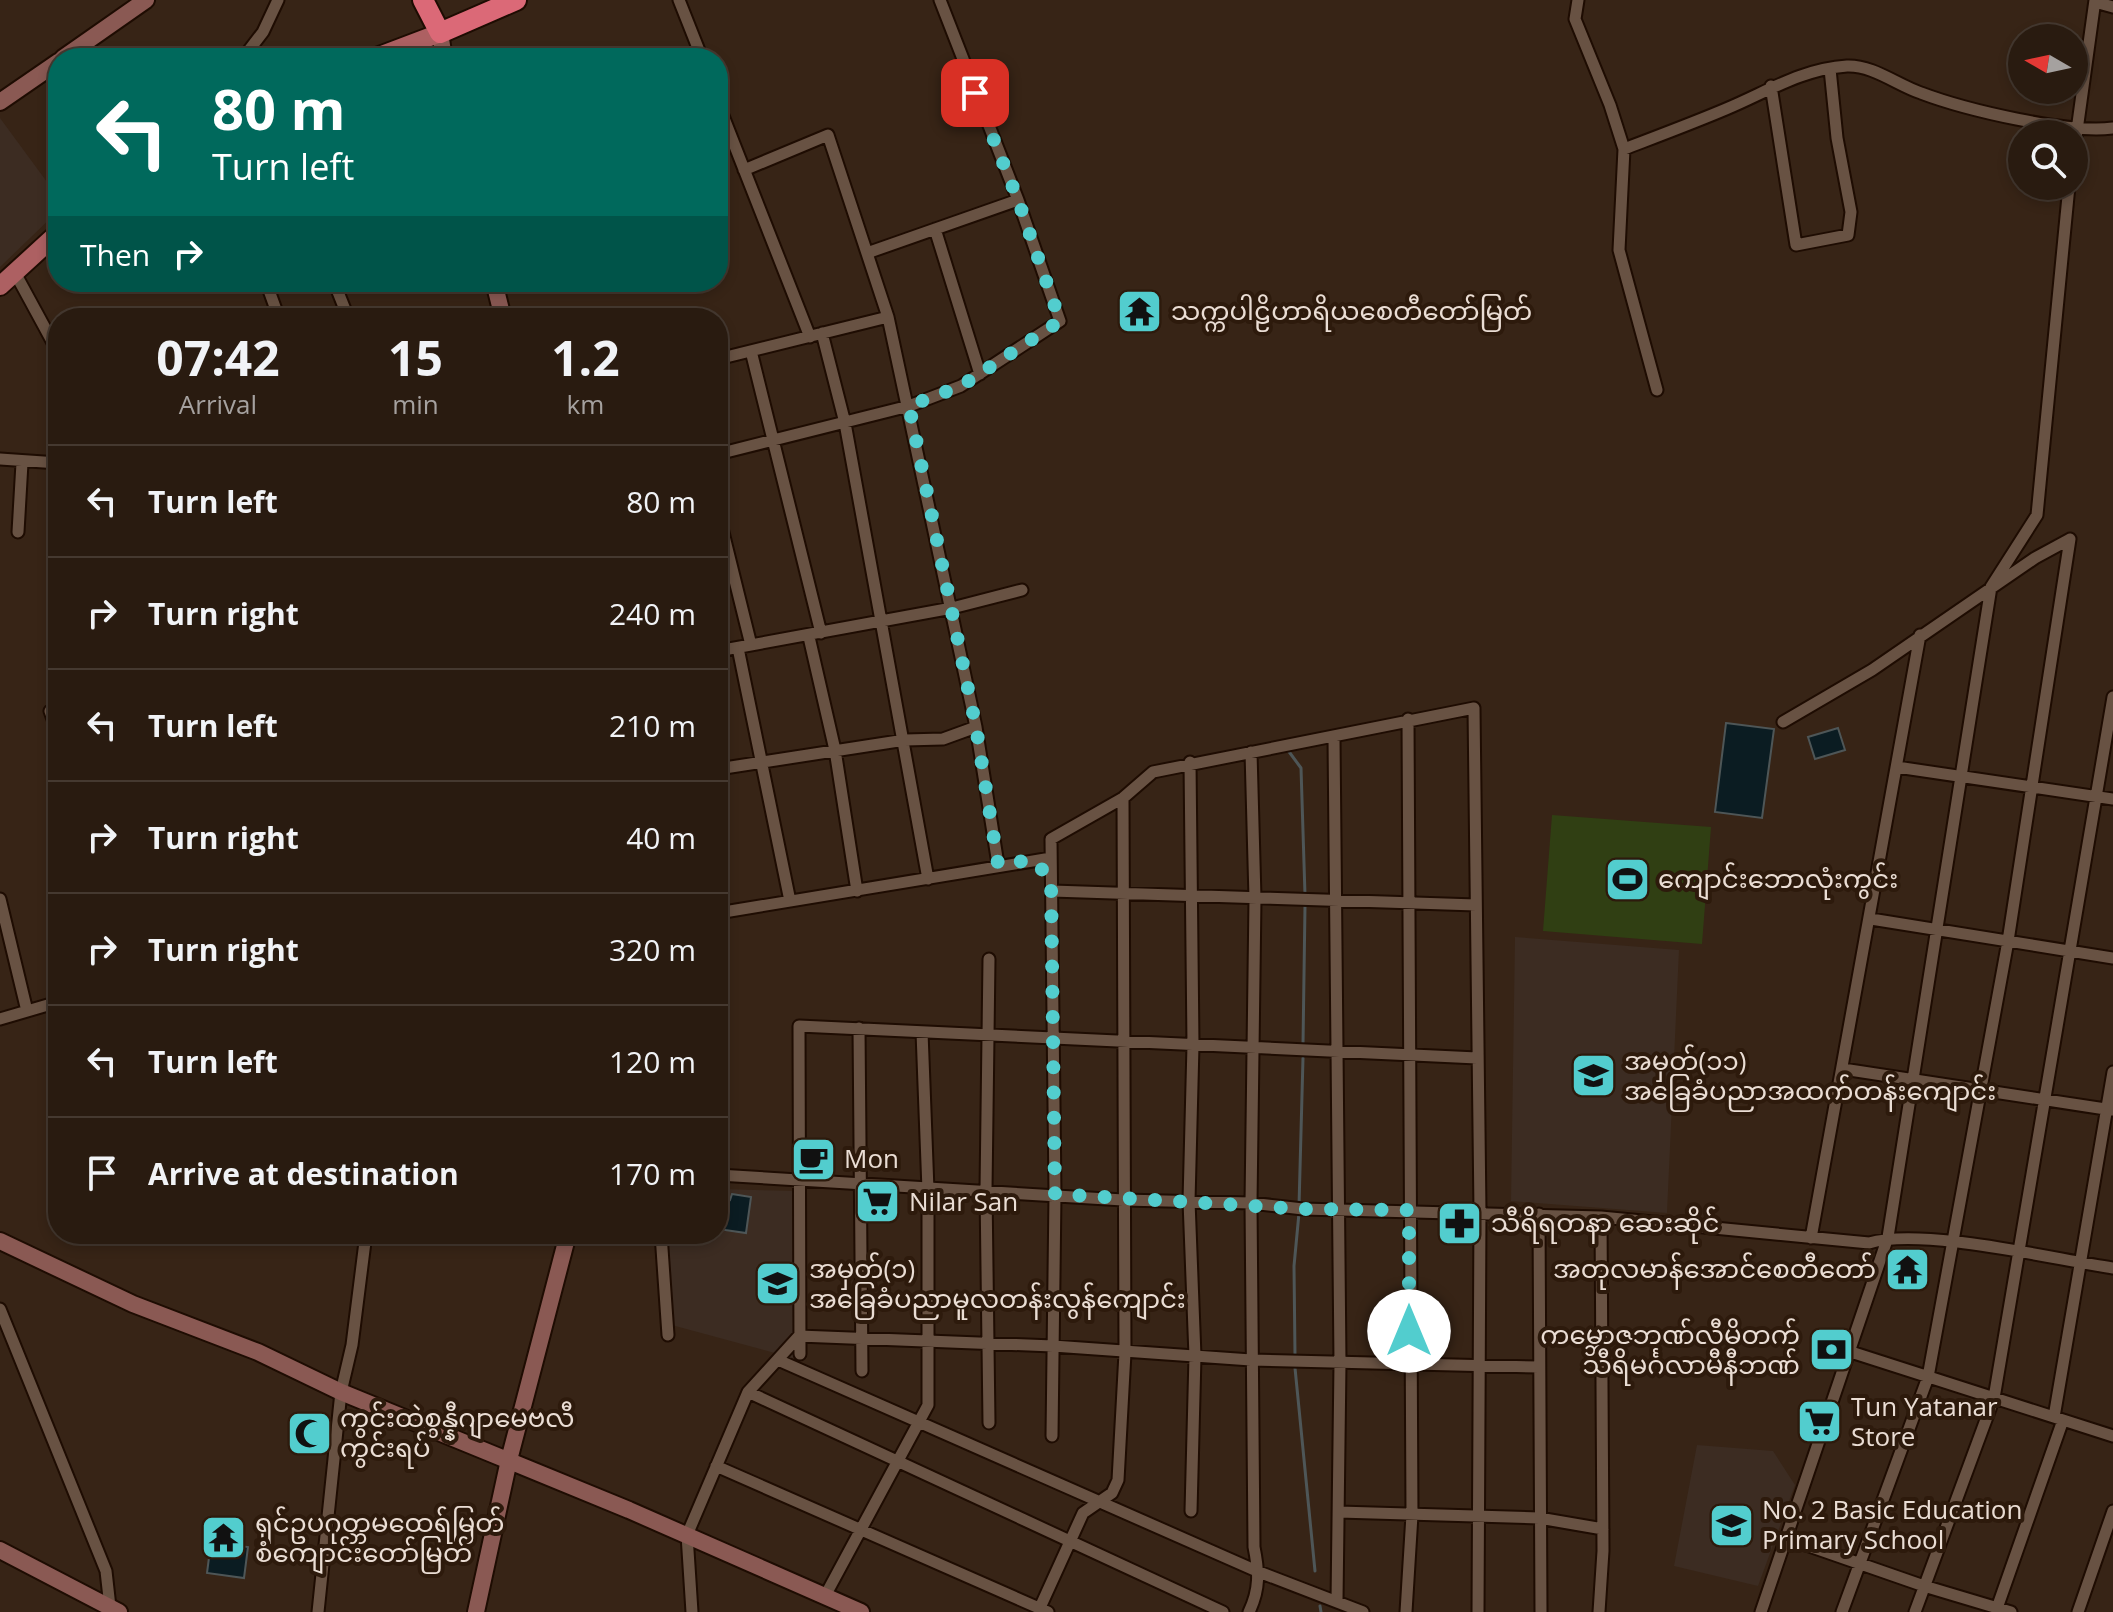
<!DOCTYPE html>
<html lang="en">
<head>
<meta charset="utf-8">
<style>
	:root { --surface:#291b10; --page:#312419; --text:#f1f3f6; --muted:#a5a19f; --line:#453930 }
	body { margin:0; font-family:"Open Sans","Noto Sans Myanmar",sans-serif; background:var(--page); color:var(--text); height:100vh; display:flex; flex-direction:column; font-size:30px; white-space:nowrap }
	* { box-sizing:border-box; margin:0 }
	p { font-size:26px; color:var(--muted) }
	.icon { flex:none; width:44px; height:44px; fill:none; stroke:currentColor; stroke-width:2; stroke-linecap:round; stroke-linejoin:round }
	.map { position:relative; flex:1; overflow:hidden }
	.side { position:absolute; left:48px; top:308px; width:680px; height:936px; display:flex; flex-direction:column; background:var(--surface); border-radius:32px; box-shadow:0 4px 12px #0003,0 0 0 2px var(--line) }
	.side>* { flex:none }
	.guide { position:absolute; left:48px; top:48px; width:680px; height:244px; border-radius:32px; box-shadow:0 4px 12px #0003,0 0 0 2px var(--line); background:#00695c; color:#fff; overflow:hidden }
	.needle { width:52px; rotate:279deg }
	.fabs { position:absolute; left:2008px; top:24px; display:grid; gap:16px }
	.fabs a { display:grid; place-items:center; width:80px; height:80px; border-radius:50%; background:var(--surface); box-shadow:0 4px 12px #0003,0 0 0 2px var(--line); font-size:40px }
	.pin { position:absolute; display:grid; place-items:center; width:68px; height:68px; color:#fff; margin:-34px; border-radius:16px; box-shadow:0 4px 12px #0006 }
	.me { position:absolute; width:88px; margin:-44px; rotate:0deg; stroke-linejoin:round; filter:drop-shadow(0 0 6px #0008) }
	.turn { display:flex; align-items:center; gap:28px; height:168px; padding:0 32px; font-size:36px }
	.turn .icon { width:104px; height:104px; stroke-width:2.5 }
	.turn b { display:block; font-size:56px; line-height:68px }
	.then { display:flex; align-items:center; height:76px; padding:0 32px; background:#0003; gap:16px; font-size:30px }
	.eta { display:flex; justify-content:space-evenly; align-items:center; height:136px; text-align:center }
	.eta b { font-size:48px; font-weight:700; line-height:56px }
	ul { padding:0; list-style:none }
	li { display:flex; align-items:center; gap:24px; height:112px; padding:0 32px; border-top:2px solid var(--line) }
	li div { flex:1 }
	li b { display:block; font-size:30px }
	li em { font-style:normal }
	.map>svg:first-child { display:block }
</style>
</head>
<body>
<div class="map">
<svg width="2113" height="1612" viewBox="0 0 2113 1612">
	<rect width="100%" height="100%" fill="#372416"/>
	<!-- education -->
	<path fill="#3c2c22" d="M0 118 58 197V211L0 267Z
		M1515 937 1679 950 1667 1213 1511 1201Z
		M718 1189 796 1191 793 1358 668 1324 665 1234H718Z
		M1697 1445 1773 1451 1795 1485 1758 1586 1674 1566Z"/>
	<!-- green -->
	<path fill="#303f13" d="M1552 815 1711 827 1702 944 1543 931Z"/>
	<!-- water -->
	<path fill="#0b1c22" stroke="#4e5657" stroke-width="2" d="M1726 723 1774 729 1762 818 1715 812Z
		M1838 728 1845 750 1815 759 1808 737Z
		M732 1194 751 1197 746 1233 718 1229V1198L730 1200Z
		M211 1542 248 1547 244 1578 207 1573Z"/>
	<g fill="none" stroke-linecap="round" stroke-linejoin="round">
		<!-- stream -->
		<path stroke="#4e5657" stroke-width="3" d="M1287 749 1301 768 1305 895
			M1303 1044 1305 906
			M1299 1206 1303 1058
			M1295 1355 1294 1266 1299 1213
			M1295 1368 1315 1571
			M1320 1606 1321 1612"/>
		<defs>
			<path id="street" d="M679 0 702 58
				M1578 0 1575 19 1610 105 1624 149 1619 250 1657 390
				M2095 2 2113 7
				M243 58 263 32 278 0
				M1771 86 1796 245 1848 235 1851 212 1837 138 1830 69
				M718 103 810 337
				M1624 149C1658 136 1693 123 1726 109 1767 92 1801 69 1847 66 1873 65 1897 85 1921 93 1966 110 2068 134 2113 128
				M2074 152 2095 0
				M744 170 828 135 888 317 976 727 998 864
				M935 229 980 374
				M867 253 1018 200
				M14 271 58 352
				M266 282 279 318
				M334 282 346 312
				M822 333 845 423 928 879
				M751 351 821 633
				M718 359 888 317
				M718 454 909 406 961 386 1060 321 1018 200 940 0
				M0 459 58 463
				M718 512 751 645
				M18 532 22 463
				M809 637 835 750 857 891
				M738 648 790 901
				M718 651 952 608 1022 590
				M50 711 54 722 58 820
				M1783 722 1872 670 2035 558 2070 539
				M1334 738 1340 1363 1337 1601
				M1190 762 1193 1045 1189 1201 1195 1356 1191 1511
				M1897 767 2113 799
				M718 769 905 740 943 739 976 727
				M1052 891 1476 905
				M0 899 27 1011
				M718 913 1051 858
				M1871 919 2113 958
				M989 959 986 1190 989 1423
				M0 1019 58 1002
				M859 1028 862 1371
				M1843 1069 2112 1110
				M718 1175 1123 1200 1251 1203 1303 1209 1601 1217 1869 1243C1923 1227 2052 1259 2113 1268
				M1539 1214 1541 1612
				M661 1234 668 1335
				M1811 1238 1920 635
				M0 1309 106 1571 110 1607
				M1851 1352 2113 1436
				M800 1354 799 1026 1477 1058
				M778 1360 1259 1572 1363 1612
				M748 1392 1223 1612
				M2054 1417 2113 1072
				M1052 1436 1055 1194 1051 839 1123 798 1153 772 1474 708 1480 1212 1478 1612
				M716 1466 1048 1612
				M1339 1512 1539 1518 1603 1529
				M1786 1538 1924 1586 2011 1612
				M825 1596 928 1405V1190L922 1032
				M1996 1611 2063 1420
				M318 1612 341 1392 352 1345 366 1234
				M692 1612 687 1535 748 1392 799 1336 1053 1346 1251 1360 1539 1367
				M1038 1612 1083 1513 1112 1493 1118 1480 1125 1353 1123 798
				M1249 1612C1260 1589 1259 1572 1254 1547L1251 1203 1255 898 1251 752
				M1406 1612 1412 1515 1408 719
				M1599 1612 1603 1551 1601 1217
				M1761 1612 1888 1237 1991 587 2037 515 2069 186
				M1842 1612 1928 1377 2008 941 2070 539
				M1915 1612 1994 1398 2113 697
				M2078 1612 2113 1511"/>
			<path id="secondary" d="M440 33 444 58
				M63 58 146 0
				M0 102 58 62
				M494 282 503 318
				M0 1241 133 1304 258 1352 341 1392 629 1510 861 1612
				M0 1550 119 1612
				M476 1612 509 1460 568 1234"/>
			<path id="primary" d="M374 58 440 33
				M0 286 58 233"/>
			<path id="highway" d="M423 0 440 33 516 0"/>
		</defs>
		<!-- street casing -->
		<use href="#street" stroke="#1e0c02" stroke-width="15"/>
		<!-- secondary casing -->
		<use href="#secondary" stroke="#1e0c02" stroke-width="20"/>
		<!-- primary casing -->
		<use href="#primary" stroke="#1e0c02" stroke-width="22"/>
		<!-- highway casing -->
		<use href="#highway" stroke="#1e0c02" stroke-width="24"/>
		<!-- street -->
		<use href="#street" stroke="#685243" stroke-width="11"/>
		<!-- secondary -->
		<use href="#secondary" stroke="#8a5953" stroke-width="16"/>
		<!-- primary -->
		<use href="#primary" stroke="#ad6062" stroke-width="18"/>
		<!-- highway -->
		<use href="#highway" stroke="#db6977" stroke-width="20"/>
	</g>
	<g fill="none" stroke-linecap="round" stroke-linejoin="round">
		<!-- route -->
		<path stroke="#52cdce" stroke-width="14" stroke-dasharray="0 25.2" d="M975 93 1018 200 1060 321 961 386 909 406 976 727 998 864 1033 860 1051 879 1055 1194 1303 1209 1409 1210V1331"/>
	</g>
	<!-- icons -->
	<defs>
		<symbol id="temple-square" viewBox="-11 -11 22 22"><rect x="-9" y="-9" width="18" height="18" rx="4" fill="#52cdce" stroke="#2d1a0c"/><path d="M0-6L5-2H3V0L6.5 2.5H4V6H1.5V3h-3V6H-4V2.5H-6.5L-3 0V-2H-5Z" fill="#111"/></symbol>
		<symbol id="stadium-square" viewBox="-11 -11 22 22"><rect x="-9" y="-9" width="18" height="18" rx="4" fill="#52cdce" stroke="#2d1a0c"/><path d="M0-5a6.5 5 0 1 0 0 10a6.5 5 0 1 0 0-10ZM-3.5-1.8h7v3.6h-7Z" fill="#111"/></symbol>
		<symbol id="school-square" viewBox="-11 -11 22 22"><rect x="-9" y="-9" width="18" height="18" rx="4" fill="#52cdce" stroke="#2d1a0c"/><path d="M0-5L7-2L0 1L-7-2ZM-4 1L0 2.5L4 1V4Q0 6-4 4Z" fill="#111"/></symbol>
		<symbol id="cafe-square" viewBox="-11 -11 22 22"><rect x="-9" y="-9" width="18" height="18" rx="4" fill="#52cdce" stroke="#2d1a0c"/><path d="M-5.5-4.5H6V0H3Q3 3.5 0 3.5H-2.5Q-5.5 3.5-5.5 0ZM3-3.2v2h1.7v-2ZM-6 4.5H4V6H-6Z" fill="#111"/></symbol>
		<symbol id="supermarket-square" viewBox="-11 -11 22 22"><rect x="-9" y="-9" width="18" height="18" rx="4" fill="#52cdce" stroke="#2d1a0c"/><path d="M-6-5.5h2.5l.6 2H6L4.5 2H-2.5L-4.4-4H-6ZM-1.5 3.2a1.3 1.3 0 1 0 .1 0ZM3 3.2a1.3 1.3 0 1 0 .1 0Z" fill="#111"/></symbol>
		<symbol id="pharmacy-square" viewBox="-11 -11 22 22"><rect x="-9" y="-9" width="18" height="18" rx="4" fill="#52cdce" stroke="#2d1a0c"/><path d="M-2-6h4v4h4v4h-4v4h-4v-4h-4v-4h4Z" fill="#111"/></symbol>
		<symbol id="bank-square" viewBox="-11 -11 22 22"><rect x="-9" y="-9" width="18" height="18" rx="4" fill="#52cdce" stroke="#2d1a0c"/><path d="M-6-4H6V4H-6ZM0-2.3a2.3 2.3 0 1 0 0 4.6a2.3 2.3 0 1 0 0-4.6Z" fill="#111"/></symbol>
		<symbol id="mosque-square" viewBox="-11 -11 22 22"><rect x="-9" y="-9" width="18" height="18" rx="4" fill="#52cdce" stroke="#2d1a0c"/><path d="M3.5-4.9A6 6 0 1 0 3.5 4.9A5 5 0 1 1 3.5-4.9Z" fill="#111"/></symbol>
	</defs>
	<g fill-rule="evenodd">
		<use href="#temple-square" x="1114" y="286" width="51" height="51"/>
		<use href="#stadium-square" x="1602" y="854" width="51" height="51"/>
		<use href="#school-square" x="1568" y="1050" width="51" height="51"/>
		<use href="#cafe-square" x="788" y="1134" width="51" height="51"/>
		<use href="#supermarket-square" x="852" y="1176" width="51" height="51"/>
		<use href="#pharmacy-square" x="1434" y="1198" width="51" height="51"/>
		<use href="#temple-square" x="1882" y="1244" width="51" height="51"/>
		<use href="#school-square" x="752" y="1258" width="51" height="51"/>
		<use href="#bank-square" x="1806" y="1324" width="51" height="51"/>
		<use href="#supermarket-square" x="1794" y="1396" width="51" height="51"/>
		<use href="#mosque-square" x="284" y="1408" width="51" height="51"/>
		<use href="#school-square" x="1706" y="1500" width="51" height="51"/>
		<use href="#temple-square" x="198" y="1512" width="51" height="51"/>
	</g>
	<g text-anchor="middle" stroke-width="8" stroke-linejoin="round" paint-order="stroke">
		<!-- poi labels -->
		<g font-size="26" fill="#eaddd4" stroke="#2d1a0c" text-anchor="start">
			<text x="1171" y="320">သက္ကပါဠိဟာရိယစေတီတော်မြတ်</text>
			<text x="1658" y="888">ကျောင်းဘောလုံးကွင်း</text>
			<text x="1624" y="1070">အမှတ်(၁၁)<tspan x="1624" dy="30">အခြေခံပညာအထက်တန်းကျောင်း</tspan></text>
			<text x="844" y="1168">Mon</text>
			<text x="909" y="1211">Nilar San</text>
			<text x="1491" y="1232">သီရိရတနာ ဆေးဆိုင်</text>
			<text x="809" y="1278">အမှတ်(၁)<tspan x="809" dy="30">အခြေခံပညာမူလတန်းလွန်ကျောင်း</tspan></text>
			<text x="1876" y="1278" text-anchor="end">အတုလမာန်အောင်စေတီတော်</text>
			<text x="1800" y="1344" text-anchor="end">ကမ္ဘောဇဘဏ်လီမိတက်<tspan x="1800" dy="30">သီရိမင်္ဂလာမီနီဘဏ်</tspan></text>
			<text x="1851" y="1416">Tun Yatanar<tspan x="1851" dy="30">Store</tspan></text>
			<text x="340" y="1427">ကွင်းထဲစွန္နီဂျာမေဗလီ<tspan x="340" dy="30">ကွင်းရပ်</tspan></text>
			<text x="1762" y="1519">No. 2 Basic Education<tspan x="1762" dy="30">Primary School</tspan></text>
			<text x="255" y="1532">ရှင်ဥပဂုတ္တမထေရ်မြတ်<tspan x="255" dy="30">စံကျောင်းတော်မြတ်</tspan></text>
		</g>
	</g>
</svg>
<div class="fabs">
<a><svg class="needle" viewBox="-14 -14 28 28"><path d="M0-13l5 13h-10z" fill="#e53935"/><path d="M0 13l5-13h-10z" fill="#a5a19f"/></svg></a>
<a><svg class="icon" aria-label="search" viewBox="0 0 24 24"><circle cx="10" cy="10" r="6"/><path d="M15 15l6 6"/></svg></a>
</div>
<div class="pin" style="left:975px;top:93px;background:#d93025"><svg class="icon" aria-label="arrive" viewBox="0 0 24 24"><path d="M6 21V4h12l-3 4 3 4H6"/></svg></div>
<svg class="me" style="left:1409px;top:1331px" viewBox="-20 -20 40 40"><circle r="19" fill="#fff"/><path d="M0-13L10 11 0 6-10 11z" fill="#52cdce"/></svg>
<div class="guide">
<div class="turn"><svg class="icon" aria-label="left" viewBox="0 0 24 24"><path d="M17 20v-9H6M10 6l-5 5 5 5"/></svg><div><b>80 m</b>Turn left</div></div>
<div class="then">Then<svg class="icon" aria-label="right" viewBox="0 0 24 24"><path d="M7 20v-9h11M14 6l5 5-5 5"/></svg></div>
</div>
<section class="side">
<div class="eta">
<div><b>07:42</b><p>Arrival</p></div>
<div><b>15</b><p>min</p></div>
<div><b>1.2</b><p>km</p></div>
</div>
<ul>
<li><svg class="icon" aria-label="left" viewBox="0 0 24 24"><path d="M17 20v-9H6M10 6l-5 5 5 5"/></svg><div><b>Turn left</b></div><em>80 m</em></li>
<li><svg class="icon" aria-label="right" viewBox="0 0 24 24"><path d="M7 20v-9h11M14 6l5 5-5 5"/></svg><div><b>Turn right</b></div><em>240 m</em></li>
<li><svg class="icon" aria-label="left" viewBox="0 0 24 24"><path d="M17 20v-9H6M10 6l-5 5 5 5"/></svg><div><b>Turn left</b></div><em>210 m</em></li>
<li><svg class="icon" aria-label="right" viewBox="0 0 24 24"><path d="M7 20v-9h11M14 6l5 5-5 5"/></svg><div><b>Turn right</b></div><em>40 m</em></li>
<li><svg class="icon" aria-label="right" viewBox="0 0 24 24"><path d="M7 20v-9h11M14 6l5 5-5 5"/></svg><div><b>Turn right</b></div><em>320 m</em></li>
<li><svg class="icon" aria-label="left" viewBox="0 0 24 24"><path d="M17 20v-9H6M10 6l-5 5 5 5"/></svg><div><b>Turn left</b></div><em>120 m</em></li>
<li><svg class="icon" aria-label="arrive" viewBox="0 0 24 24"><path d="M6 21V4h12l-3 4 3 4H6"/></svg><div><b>Arrive at destination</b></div><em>170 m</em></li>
</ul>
</section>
</div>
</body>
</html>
